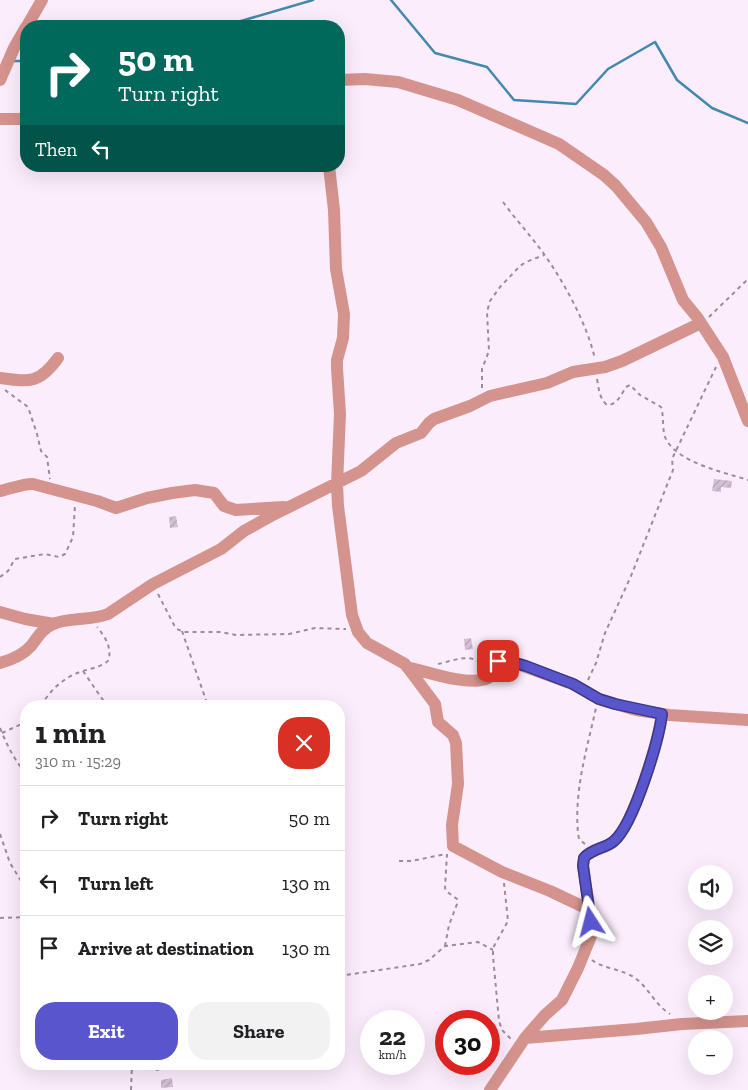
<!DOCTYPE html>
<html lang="en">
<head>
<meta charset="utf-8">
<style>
	:root { --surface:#fff; --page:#f2f2f2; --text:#202124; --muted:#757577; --line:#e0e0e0; --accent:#5955cd }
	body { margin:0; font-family:"Zilla Slab",serif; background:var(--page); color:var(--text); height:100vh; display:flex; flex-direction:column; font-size:19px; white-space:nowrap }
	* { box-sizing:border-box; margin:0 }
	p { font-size:16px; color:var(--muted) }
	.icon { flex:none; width:28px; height:28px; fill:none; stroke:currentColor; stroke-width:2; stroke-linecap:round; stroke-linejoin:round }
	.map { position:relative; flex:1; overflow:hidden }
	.details { position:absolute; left:20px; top:700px; width:325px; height:370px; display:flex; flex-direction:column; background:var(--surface); border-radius:20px; box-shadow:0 5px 20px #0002 }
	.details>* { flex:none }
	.guide { position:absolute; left:20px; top:20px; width:325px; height:152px; border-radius:20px; box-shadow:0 5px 20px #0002; background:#00695c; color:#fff; overflow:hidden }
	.buttons { position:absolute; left:688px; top:865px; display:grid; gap:10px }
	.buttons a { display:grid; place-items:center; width:45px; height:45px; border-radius:50%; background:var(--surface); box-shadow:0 5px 20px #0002; font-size:25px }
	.speed { position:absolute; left:360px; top:1010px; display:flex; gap:10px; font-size:25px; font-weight:700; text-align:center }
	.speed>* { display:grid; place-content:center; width:65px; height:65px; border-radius:50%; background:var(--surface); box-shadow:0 5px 20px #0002; line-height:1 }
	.speed small { font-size:12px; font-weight:400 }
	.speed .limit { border:8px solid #d22; background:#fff; color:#111 }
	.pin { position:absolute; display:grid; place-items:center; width:42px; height:42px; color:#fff; margin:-21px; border-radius:10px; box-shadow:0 2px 8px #0006 }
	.me { position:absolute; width:55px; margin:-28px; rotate:351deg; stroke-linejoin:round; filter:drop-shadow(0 0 4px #0008) }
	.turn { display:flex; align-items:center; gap:18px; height:105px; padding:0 15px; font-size:22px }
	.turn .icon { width:65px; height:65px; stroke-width:2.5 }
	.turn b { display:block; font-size:35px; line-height:42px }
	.then { display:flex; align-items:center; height:48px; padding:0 15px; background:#0003; gap:10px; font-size:19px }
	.round { display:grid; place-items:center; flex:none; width:52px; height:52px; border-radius:20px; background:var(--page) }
	.overview { display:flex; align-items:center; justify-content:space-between; height:85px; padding:0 15px }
	h1 { font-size:30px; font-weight:700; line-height:38px }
	.button { display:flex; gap:10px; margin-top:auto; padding:10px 15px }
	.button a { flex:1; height:58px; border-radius:20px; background:var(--accent); color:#fff; font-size:20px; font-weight:700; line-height:58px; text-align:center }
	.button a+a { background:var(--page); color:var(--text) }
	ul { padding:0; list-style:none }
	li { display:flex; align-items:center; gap:15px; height:65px; padding:0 15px; border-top:1px solid var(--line) }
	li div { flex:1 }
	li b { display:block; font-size:19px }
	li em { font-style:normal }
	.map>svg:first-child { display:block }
</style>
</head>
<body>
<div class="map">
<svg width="748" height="1090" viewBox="0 0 748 1090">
	<defs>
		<pattern id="building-hatch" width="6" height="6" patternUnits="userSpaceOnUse" patternTransform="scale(1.25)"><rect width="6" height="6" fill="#d3c0d4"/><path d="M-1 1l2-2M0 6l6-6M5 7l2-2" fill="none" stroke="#b4a4b5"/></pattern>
	</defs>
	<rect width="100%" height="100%" fill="#fcedfd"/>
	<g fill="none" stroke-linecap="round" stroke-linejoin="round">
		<!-- stream -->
		<path stroke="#4289ad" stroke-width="2.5" d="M391 0 435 53 487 67 514 100 576 104 608 69 655 42 677 80 712 108 748 123
			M224 26 313 0
			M13 61H26"/>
	</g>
	<!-- building -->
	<path fill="url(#building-hatch)" d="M714 479 732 481 731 488 721 487V492L712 491Z
		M176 516 178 527 170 528 169 517Z
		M471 638 473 649 465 650 464 639Z
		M172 1078 173 1087 161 1088V1080Z"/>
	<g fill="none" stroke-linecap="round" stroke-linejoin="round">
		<!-- path -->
		<path stroke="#988d99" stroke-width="2" stroke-dasharray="4 4" stroke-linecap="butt" d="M503 202C516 220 531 236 544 254 565 284 587 324 595 359
			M709 317 748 279
			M597 379C599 389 599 398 607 405 617 405 621 395 626 387L630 385 640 395 661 407C664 416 662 427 665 437 675 462 723 472 748 480
			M482 388V369L489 351 487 312 490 301 500 287 520 266 526 262 544 255
			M5 390 28 407 37 434 41 451 47 457 50 479
			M0 577 8 571 15 559 45 554 59 557 65 554 73 537 75 505
			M158 594 174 625 177 629 184 632H221L236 635 289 634 315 628 346 629
			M182 631 208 706
			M438 664C453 661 470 652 483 665
			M83 671 107 706
			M588 680 596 663 605 633 631 576 673 470 672 459 716 367
			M41 706C50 690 65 676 83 671 92 668 102 667 109 660 111 646 106 638 97 627
			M0 728C7 745 14 760 26 773
			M2 733 26 722
			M0 834 10 863 26 889
			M585 844 579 839 578 833C574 790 587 749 596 708
			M399 861H411L446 854
			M504 883 508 921 493 948V956L499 1021 502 1030 511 1039
			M0 918 26 917
			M445 946 449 925 457 904V899L446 891 445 888 447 854
			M592 960C603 969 623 969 635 978 649 988 655 1005 670 1014
			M339 976 420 964 429 960 445 946 478 942 493 950
			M141 1064C149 1073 165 1070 176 1064
			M131 1090 132 1064"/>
		<!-- minor -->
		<path stroke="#d4938d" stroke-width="12" d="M27 26 42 0
			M0 80 14 48 26 27
			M339 80 365 79 398 82 458 100 559 144 604 175 616 186 646 222 661 247 683 300 697 317 723 357 748 421
			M0 119H26
			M329 166 334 210 336 269 344 314 343 338 337 360V368L340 414 337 484 338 506 352 615 358 632 367 643 405 664 435 704 438 722 453 735 456 743 458 784 452 825 453 846 502 872 550 891 590 910
			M0 378C30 382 39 384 58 358
			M0 491C10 489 25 483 33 484L97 501 116 508 147 498 172 493 195 490 214 493 224 506 236 510 284 507
			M0 612 25 619 54 624
			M0 663C11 660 23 655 31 646 38 637 42 629 53 624 70 617 90 621 108 614L153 584 221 549 244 531 271 516 361 471 396 443 421 433 429 423 434 419 470 406 490 396 547 383 573 372 605 367 622 361 701 323
			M407 667C428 672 469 687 488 678L498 661H509L573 684 599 699 636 710 669 715 748 720
			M525 1038 636 1029 682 1024 748 1021
			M490 1090 525 1038 545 1015 562 1000 578 968 591 936 592 929 583 865 584 858C592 848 605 849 614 841 634 824 658 741 662 714"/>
	</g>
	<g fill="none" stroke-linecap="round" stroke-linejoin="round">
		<defs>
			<path id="route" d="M498 661H509L526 666 573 684 599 699 615 704 662 714C659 740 634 824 614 841 605 849 592 848 584 858L583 866 591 922"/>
		</defs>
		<!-- route casing -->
		<use href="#route" stroke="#3a3785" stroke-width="12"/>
		<!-- route -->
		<use href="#route" stroke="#5955cd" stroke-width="9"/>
	</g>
</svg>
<div class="buttons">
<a><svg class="icon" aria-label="sound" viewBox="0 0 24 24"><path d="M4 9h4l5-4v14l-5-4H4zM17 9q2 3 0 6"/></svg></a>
<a><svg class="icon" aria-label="layers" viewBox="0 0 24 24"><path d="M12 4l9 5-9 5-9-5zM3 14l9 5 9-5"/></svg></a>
<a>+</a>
<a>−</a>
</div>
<div class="speed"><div>22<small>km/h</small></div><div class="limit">30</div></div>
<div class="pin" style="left:498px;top:661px;background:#d93025"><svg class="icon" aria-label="arrive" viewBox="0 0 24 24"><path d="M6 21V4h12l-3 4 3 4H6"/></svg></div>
<svg class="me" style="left:591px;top:922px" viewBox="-20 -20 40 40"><path d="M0-17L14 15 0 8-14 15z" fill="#5955cd" stroke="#fff" stroke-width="4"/></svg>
<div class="guide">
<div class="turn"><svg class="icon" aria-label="right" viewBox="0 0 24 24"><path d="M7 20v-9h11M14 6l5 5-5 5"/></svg><div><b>50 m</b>Turn right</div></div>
<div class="then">Then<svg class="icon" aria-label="left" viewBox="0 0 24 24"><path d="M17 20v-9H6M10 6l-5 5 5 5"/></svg></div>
</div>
<section class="details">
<div class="overview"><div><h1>1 min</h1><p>310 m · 15:29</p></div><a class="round" style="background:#d93025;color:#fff"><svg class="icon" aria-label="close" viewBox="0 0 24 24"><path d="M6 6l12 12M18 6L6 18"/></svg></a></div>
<ul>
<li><svg class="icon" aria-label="right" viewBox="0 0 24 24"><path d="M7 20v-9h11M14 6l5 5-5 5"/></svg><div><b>Turn right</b></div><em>50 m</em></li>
<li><svg class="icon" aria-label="left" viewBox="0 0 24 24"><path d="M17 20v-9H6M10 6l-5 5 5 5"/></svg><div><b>Turn left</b></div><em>130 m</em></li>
<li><svg class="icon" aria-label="arrive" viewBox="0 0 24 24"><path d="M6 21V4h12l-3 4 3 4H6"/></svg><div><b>Arrive at destination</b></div><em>130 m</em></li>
</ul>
<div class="button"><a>Exit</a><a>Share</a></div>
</section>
</div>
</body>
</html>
